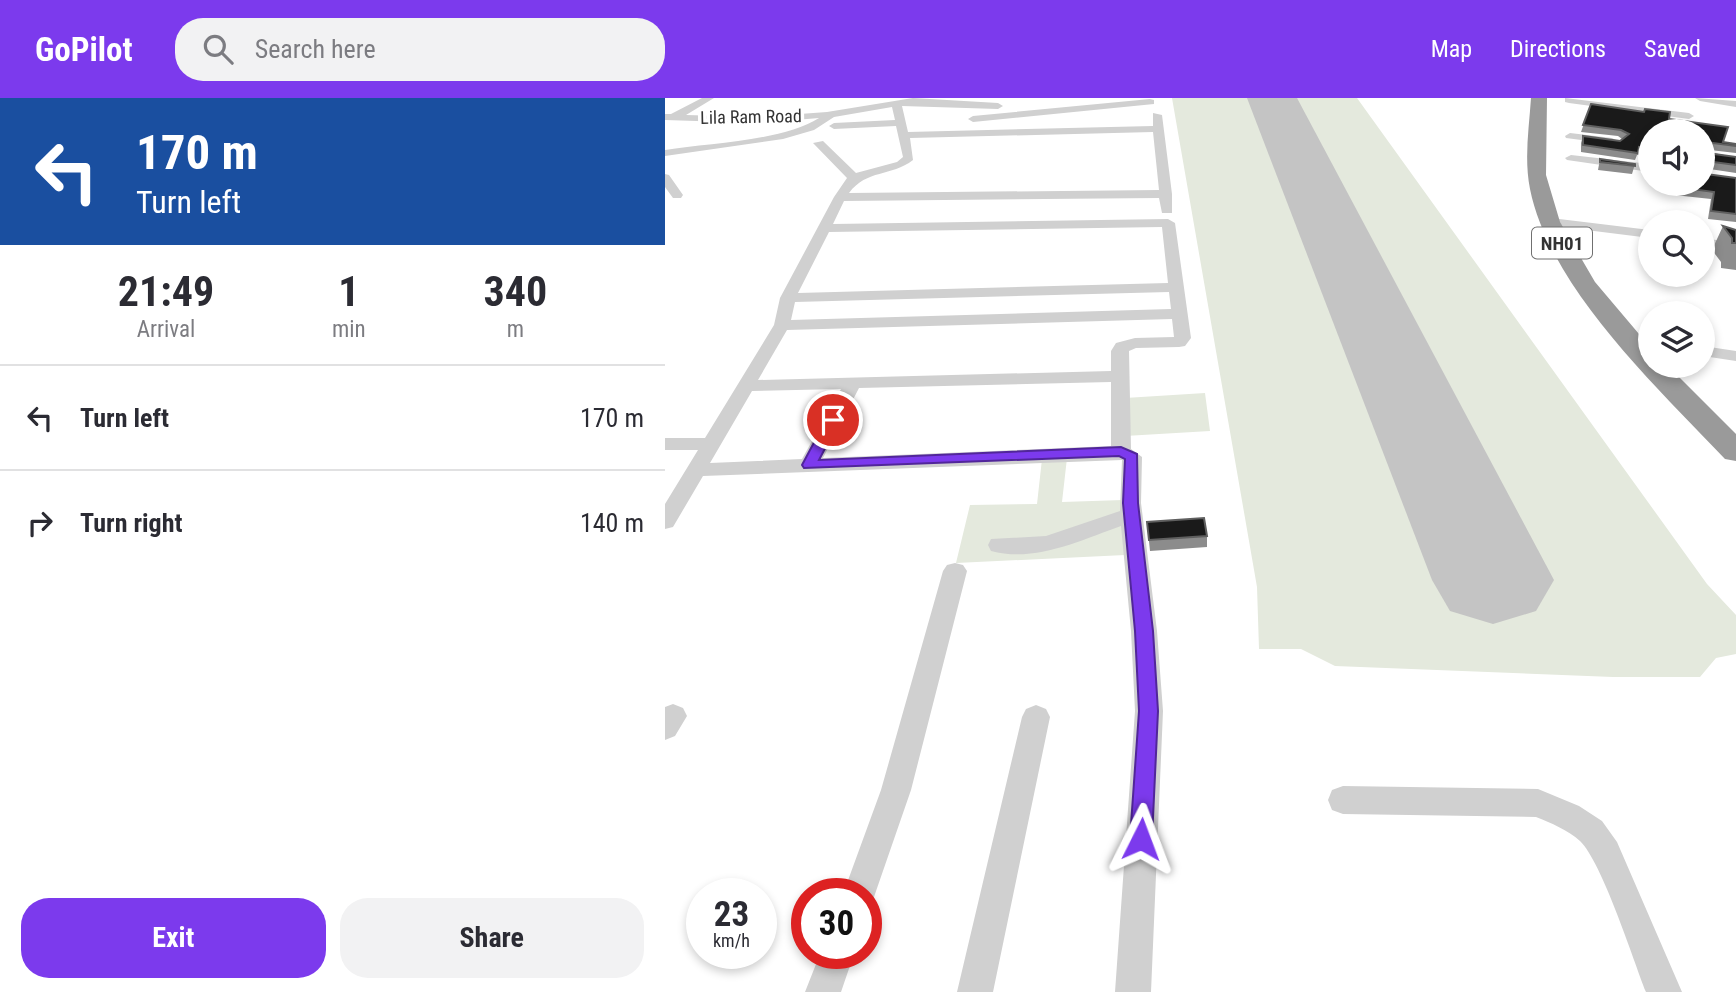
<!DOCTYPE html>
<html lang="en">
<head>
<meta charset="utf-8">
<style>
	:root { --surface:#fff; --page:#f2f2f3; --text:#2b2b33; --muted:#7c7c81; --line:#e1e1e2; --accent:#7c3aed }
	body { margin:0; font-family:"Roboto Condensed",sans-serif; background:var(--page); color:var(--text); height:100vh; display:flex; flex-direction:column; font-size:26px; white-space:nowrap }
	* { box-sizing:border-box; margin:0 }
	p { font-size:23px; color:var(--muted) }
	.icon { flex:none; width:38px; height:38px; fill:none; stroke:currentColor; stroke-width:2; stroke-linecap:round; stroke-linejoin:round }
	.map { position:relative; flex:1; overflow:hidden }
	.drawer { display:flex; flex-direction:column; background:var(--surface); width:665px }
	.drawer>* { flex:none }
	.guide { background:#1a4fa0; color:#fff; overflow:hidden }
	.fabs { position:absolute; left:973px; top:21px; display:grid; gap:14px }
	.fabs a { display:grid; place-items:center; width:77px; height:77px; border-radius:50%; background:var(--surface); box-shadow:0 4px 10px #0003; font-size:35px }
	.speed { position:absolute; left:21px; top:780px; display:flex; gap:14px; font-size:35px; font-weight:700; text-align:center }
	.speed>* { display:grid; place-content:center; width:91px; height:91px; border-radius:50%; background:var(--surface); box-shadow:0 4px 10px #0003; line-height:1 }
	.speed small { font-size:18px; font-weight:400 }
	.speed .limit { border:10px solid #d22; background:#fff; color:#111 }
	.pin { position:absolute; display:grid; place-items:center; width:60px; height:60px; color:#fff; margin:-30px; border:4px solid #fff; border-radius:50%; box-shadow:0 2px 7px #0007 }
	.me { position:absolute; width:77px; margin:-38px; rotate:3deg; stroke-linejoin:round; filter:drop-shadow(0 0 5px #0008) }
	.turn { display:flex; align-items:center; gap:24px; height:147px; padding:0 21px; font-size:32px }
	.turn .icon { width:91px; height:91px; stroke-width:2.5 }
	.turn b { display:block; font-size:49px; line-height:60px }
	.eta { display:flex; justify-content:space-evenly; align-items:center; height:119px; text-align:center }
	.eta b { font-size:42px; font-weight:700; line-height:49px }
	.primary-button { display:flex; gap:14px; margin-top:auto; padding:14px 21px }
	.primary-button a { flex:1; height:80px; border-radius:28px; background:var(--accent); color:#fff; font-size:28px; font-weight:700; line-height:80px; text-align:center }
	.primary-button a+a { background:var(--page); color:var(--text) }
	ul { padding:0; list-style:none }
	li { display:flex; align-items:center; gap:21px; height:105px; padding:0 21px; border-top:2px solid var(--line) }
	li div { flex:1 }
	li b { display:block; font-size:26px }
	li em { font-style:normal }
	header { display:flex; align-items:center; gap:42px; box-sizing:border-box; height:98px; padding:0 35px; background:var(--accent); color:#fff }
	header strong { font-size:33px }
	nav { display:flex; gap:38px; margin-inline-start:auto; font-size:24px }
	.search { width:490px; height:63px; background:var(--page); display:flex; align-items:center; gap:18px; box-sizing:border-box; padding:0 24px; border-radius:28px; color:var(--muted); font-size:26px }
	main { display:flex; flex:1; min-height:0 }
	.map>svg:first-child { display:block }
</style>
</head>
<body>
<header>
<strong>GoPilot</strong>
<div class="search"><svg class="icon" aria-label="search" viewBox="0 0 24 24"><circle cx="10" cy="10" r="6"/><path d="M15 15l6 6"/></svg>Search here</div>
<nav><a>Map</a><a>Directions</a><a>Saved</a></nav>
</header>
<main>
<section class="drawer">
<div class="guide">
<div class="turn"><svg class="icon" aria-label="left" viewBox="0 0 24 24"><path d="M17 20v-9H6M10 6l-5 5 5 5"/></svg><div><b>170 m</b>Turn left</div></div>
</div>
<div class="eta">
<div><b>21:49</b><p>Arrival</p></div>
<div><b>1</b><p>min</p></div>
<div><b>340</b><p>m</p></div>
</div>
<ul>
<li><svg class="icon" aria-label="left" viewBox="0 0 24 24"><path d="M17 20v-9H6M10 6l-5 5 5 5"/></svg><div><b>Turn left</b></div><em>170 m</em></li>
<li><svg class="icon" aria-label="right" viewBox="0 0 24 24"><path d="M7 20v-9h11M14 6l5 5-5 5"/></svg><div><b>Turn right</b></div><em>140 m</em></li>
</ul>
<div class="primary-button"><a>Exit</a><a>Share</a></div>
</section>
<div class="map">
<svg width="1071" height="894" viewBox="0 0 1071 894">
	<rect width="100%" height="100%" fill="#fff"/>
	<!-- green -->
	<path fill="#e4e9dd" d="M507 0H586L786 493 864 486 621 0H692L1042 486 1071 517V556L1051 560 1035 579H948L670 568 636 551H594L592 489Z
		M540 295 545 333 460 338V300Z
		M402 360 397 404 458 402 460 457 291 465 305 407 372 406 377 361Z"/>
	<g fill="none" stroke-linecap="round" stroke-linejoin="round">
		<!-- runway -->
		<path fill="#c4c4c4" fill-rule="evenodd" d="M582 0H632L889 482 871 513 828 526 785 513 767 482Z"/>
		<!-- minor -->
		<path fill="#d0d0d0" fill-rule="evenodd" d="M37 0H49L21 17 93 19 162 14 248 0 333 5 338 8 333 11 237 8 243 34 488 28V15L497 17 507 96V115H497L494 100 179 103 168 126 503 121 510 125 526 240 520 248 514 249 471 250 464 253 466 351 477 359 476 405 492 533 498 613 486 894H450L470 613 466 533 456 428C416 442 370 465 326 453L323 447 326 441 381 438 455 413 457 362 38 378 8 429 0 431V406L33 352H0V340H40L109 227 115 200 169 99 182 80 148 45 158 43 191 75 232 64 238 59 231 28 169 31 164 28 169 25 230 22 227 9 169 19 149 32 118 41 0 58V52C44 45 118 43 154 20L93 25 0 22V16H6ZM488 34 494 92 184 95C202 71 226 79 248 62L245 40ZM497 129 503 185 133 195 164 134ZM504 194 506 211 126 222 130 204ZM507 221 509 239 470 240 451 245 446 253V273L93 282 122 232ZM446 284V348L158 360 194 290ZM176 291 137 361 45 365 87 293Z
			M900 0 1024 15 1029 18 1024 21 904 5 900 4Z
			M1030 0 1071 3V9L1035 3Z
			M485 1 489 2V6L308 24 303 21 308 18Z
			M905 35 947 40 953 43 947 46 901 40 900 38Z
			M906 57 985 66V74L902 62 900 60Z
			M0 76 4 77 18 97 16 100H8L0 89Z
			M886 120 985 132V140L881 127 879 124Z
			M1038 140 1071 145V153L1038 148Z
			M1038 248 1071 253V263L1038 258Z
			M290 465 298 467 302 473 246 692 210 796 206 808 201 809V796H178L216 692 278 473 282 467Z
			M8 606 18 610 22 618 10 638 0 642V609Z
			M371 607 381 611 385 619 328 894H292L357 619 361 611Z
			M678 688 873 691 914 708 937 723 952 744 1017 894H981C968 861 937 764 915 743 903 732 886 725 871 719L678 716 667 712 663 702 667 692Z
			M155 856H189L176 894H140Z"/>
		<!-- highway -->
		<path fill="#9a9a9a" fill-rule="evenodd" d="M866 0H882L881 77 895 124 930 184 985 249V268H1003L1071 336V363L1060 361C992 289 885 190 865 91 859 61 864 30 866 0Z"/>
	</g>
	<!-- wall -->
	<path fill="#8c8c8c" d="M926 6 1004 21 1058 44 1071 46V55L1045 52 1042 54 1071 59V75L1038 70V74L1041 76 1071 80V124L1043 121 1046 101 1009 97V91L1000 90 999 86H1038L985 33V58L972 57 970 62 916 54V45L918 38 955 43 957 41 953 38 916 34Z
		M935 61 970 66 967 76 933 72Z
		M1058 128 1071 132V172L1056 170V164L1047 152Z
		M482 424 542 438V449L485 453Z"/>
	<!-- shaded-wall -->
	<path fill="#5f5f5f" d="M1048 45 1045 52 1038 57 1039 51Z"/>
	<!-- building -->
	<path fill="#1a1a1a" stroke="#5f5f5f" stroke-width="2" d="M926 6 979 14 980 11 1005 14 1004 21 1063 29 1058 44 1071 46V48L1048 45 1039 51 1042 55 1071 59V67L1041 63 1038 66V74L1041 76 1071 80V116L1046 113 1049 94 1012 89V86H1038V33H985V51L974 49 973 55 918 47V38L955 43 964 36 956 32 918 27Z
		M935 61 970 66V68L935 64Z
		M1058 128 1071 132V145H1067V140Z
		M539 420 542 438 484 442 482 424Z"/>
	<!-- route -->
	<path fill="#7c3aed" stroke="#51269a" stroke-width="2" d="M168 318 175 322 154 362 456 349 472 356 473 405 488 533 493 613 487 741 484 748 476 751 469 748 465 741 474 613 470 533 458 405 460 361 454 358 139 370 137 367 161 322Z"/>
	<g text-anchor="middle" stroke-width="7" stroke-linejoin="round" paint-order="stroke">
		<!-- far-street labels -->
		<g font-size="18" fill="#333" stroke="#fff">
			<text transform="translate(86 19) rotate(-1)" y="6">Lila Ram Road</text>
		</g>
		<!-- shield labels -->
		<rect fill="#fff" stroke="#707070" stroke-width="2" x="867" y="129.5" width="60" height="31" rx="5"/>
		<g font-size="19" font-weight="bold" fill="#333">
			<text x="897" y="152">NH01</text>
		</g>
	</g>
</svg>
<div class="fabs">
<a><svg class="icon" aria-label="sound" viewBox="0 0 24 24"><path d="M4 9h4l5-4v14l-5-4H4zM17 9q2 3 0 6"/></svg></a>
<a><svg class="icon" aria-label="search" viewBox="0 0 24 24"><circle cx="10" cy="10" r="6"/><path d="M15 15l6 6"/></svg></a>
<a><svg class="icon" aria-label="layers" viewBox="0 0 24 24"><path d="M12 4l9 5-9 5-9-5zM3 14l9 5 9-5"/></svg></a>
</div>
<div class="speed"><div>23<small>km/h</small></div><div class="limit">30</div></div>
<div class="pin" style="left:168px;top:322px;background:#d93025"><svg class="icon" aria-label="arrive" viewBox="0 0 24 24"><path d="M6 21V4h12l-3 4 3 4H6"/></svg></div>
<svg class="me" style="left:476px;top:741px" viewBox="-20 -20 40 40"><path d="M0-17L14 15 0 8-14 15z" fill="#7c3aed" stroke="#fff" stroke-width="4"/></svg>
</div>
</main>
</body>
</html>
